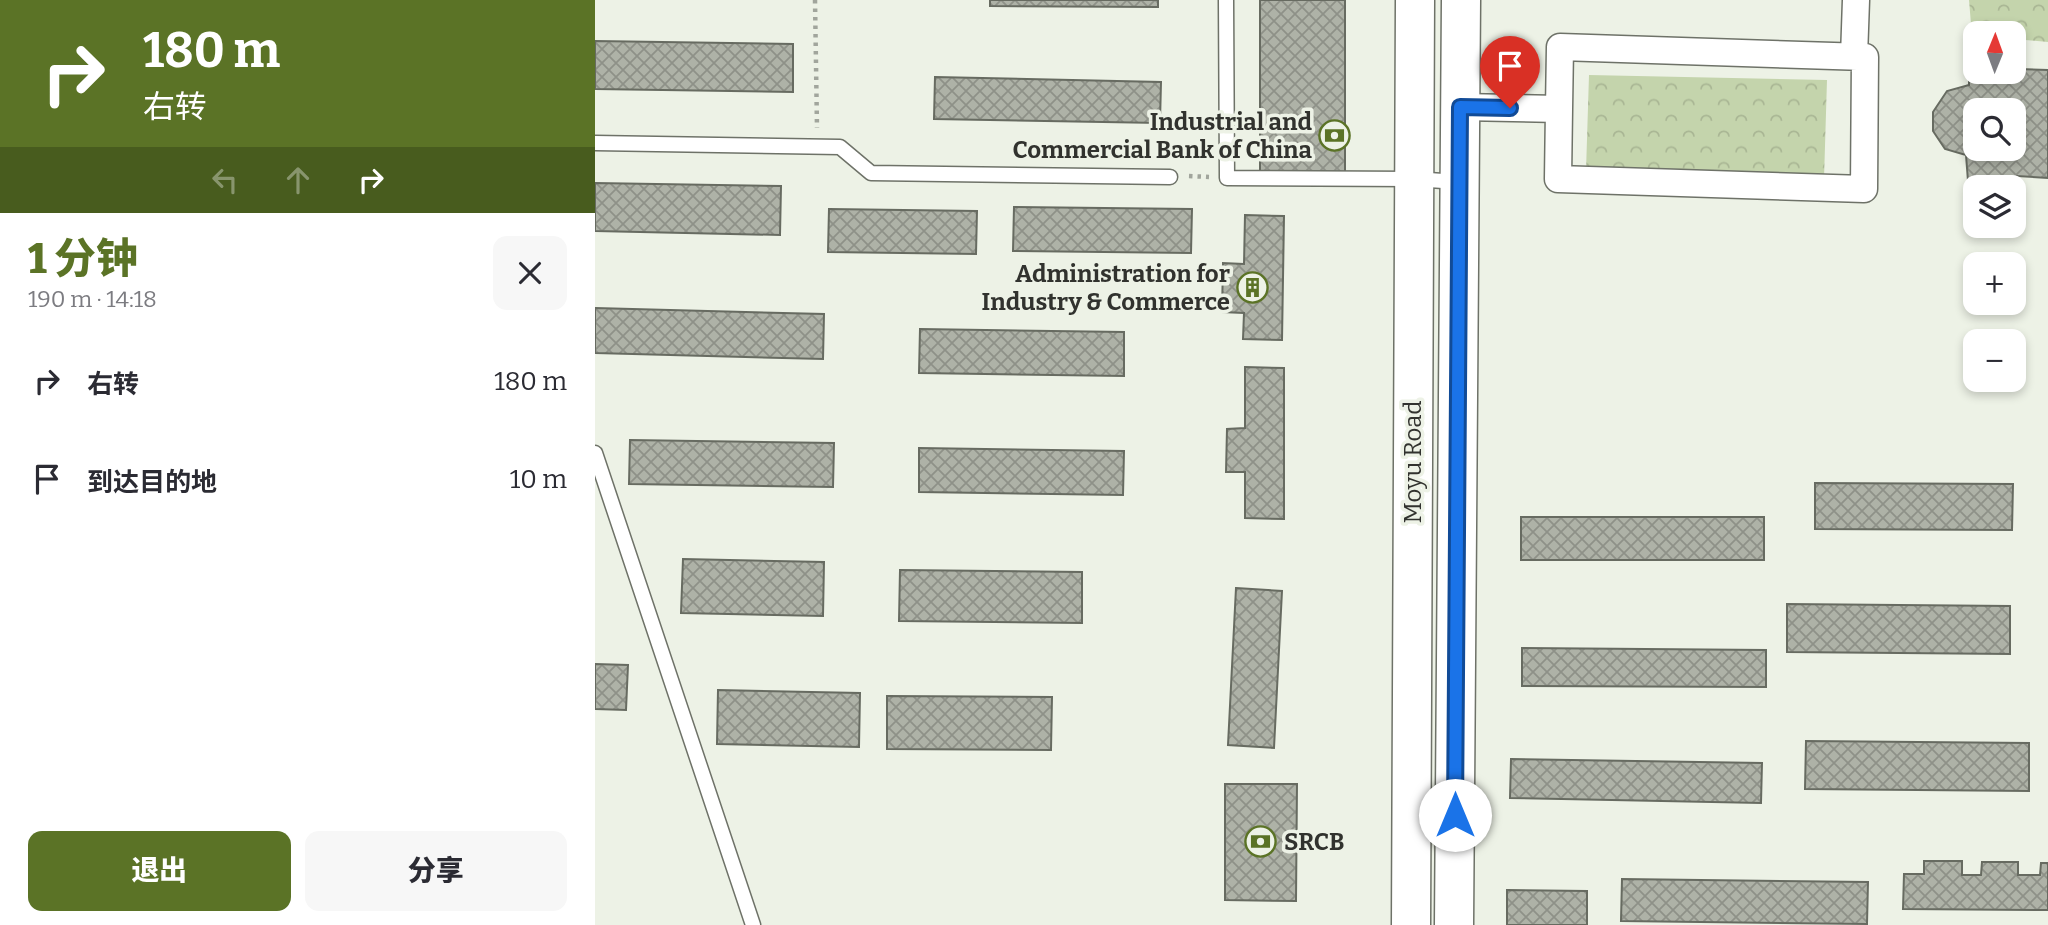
<!DOCTYPE html>
<html lang="zh">
<head>
<meta charset="utf-8">
<style>
	:root { --surface:#fff; --page:#f7f7f7; --text:#2b2b33; --muted:#7c7c81; --accent:#5b7326 }
	body { margin:0; font-family:Bitter,"Noto Sans SC",serif; background:var(--page); color:var(--text); height:100vh; display:flex; flex-direction:column; font-size:26px; white-space:nowrap }
	* { box-sizing:border-box; margin:0 }
	p { font-size:23px; color:var(--muted) }
	.icon { flex:none; width:38px; height:38px; fill:none; stroke:currentColor; stroke-width:2; stroke-linecap:round; stroke-linejoin:round }
	.map { position:relative; flex:1; overflow:hidden }
	.side { display:flex; flex-direction:column; background:var(--surface); width:595px }
	.side>* { flex:none }
	.top-card { background:#5b7326; color:#fff; overflow:hidden }
	.needle { width:46px; rotate:1deg }
	.controls { position:absolute; left:1368px; top:21px; display:grid; gap:14px }
	.controls a { display:grid; place-items:center; width:63px; height:63px; border-radius:14px; background:var(--surface); box-shadow:0 4px 10px #0003; font-size:35px }
	.pin { position:absolute; display:grid; place-items:center; width:60px; height:60px; color:#fff; margin:-72px -30px; border-radius:50% 50% 50% 0; rotate:-45deg; box-shadow:0 0 7px #0007 }
	.pin .icon { rotate:45deg }
	.me { position:absolute; width:77px; margin:-38px; rotate:0deg; stroke-linejoin:round; filter:drop-shadow(0 0 5px #0008) }
	.turn { display:flex; align-items:center; gap:24px; height:147px; padding:0 28px; font-size:32px }
	.turn .icon { width:91px; height:91px; stroke-width:2.5 }
	.turn b { display:block; font-size:49px; line-height:60px }
	.lanes { display:flex; align-items:center; height:66px; padding:0 28px; background:#0003; justify-content:center; gap:35px; direction:ltr }
	.lanes .off { opacity:.35 }
	.round { display:grid; place-items:center; flex:none; width:74px; height:74px; border-radius:14px; background:var(--page) }
	.head { display:flex; align-items:center; justify-content:space-between; height:119px; padding:0 28px }
	h1 { font-size:42px; font-weight:800; line-height:52px; color:var(--accent) }
	.button { display:flex; gap:14px; margin-top:auto; padding:14px 28px }
	.button a { flex:1; height:80px; border-radius:14px; background:var(--accent); color:#fff; font-size:28px; font-weight:800; line-height:80px; text-align:center }
	.button a+a { background:var(--page); color:var(--text) }
	ul { padding:0; list-style:none }
	li { display:flex; align-items:center; gap:21px; height:98px; padding:0 28px }
	li div { flex:1 }
	li b { display:block; font-size:26px }
	li em { font-style:normal }
	main { display:flex; flex:1; min-height:0 }
	.map>svg:first-child { display:block }
</style>
</head>
<body>
<main>
<section class="side">
<div class="top-card">
<div class="turn"><svg class="icon" aria-label="right" viewBox="0 0 24 24"><path d="M7 20v-9h11M14 6l5 5-5 5"/></svg><div><b>180 m</b>右转</div></div>
<div class="lanes"><svg class="icon off" aria-label="left" viewBox="0 0 24 24"><path d="M17 20v-9H6M10 6l-5 5 5 5"/></svg><svg class="icon off" aria-label="ahead" viewBox="0 0 24 24"><path d="M12 20V5M6 11l6-6 6 6"/></svg><svg class="icon" aria-label="right" viewBox="0 0 24 24"><path d="M7 20v-9h11M14 6l5 5-5 5"/></svg></div>
</div>
<div class="head"><div><h1>1 分钟</h1><p>190 m · 14:18</p></div><a class="round"><svg class="icon" aria-label="close" viewBox="0 0 24 24"><path d="M6 6l12 12M18 6L6 18"/></svg></a></div>
<ul>
<li><svg class="icon" aria-label="right" viewBox="0 0 24 24"><path d="M7 20v-9h11M14 6l5 5-5 5"/></svg><div><b>右转</b></div><em>180 m</em></li>
<li><svg class="icon" aria-label="arrive" viewBox="0 0 24 24"><path d="M6 21V4h12l-3 4 3 4H6"/></svg><div><b>到达目的地</b></div><em>10 m</em></li>
</ul>
<div class="button"><a>退出</a><a>分享</a></div>
</section>
<div class="map">
<svg width="1453" height="925" viewBox="0 0 1453 925">
	<defs>
		<pattern id="park-crowns" width="20" height="18" patternUnits="userSpaceOnUse" patternTransform="scale(1.75)"><rect width="20" height="18" fill="#c4d4ac"/><path d="M2 6a3 3 0 1 1 6 0M12 15a3 3 0 1 1 6 0" fill="none" stroke="#a9b694"/></pattern>
		<pattern id="building-cross-hatch" width="8" height="8" patternUnits="userSpaceOnUse" patternTransform="scale(1.75)"><rect width="8" height="8" fill="#aeb2a7"/><path d="M0 0l8 8M0 8l8-8" fill="none" stroke="#8e9188"/></pattern>
	</defs>
	<rect width="100%" height="100%" fill="#edf2e6"/>
	<!-- park -->
	<path fill="url(#park-crowns)" d="M1374 0H1453V42L1419 39V33H1381V36H1377Z
		M994 75 1232 80 1229 179 991 171Z"/>
	<!-- building -->
	<path fill="url(#building-cross-hatch)" stroke="#676b61" stroke-width="2" fill-rule="evenodd" d="M395 0H563V7L395 6Z
		M665 0H750V173H665Z
		M0 41 198 44V92L0 89Z
		M1419 59H1422L1423 69 1453 70V178L1422 176V183L1373 181 1371 155 1350 149 1338 131V112L1352 91 1374 85V60H1381V72H1419ZM1381 110H1419V149H1381Z
		M340 77 566 82 565 123 339 119Z
		M0 183 186 186 185 235 0 231Z
		M419 207 597 209 596 253 418 251Z
		M234 209 382 211 381 254 233 252Z
		M650 215 689 216 687 340 648 339 649 313 627 312 628 263 649 264Z
		M0 308 229 314 228 359 0 353Z
		M325 329 529 332V376L324 373Z
		M650 367 689 368V519L650 518V472H631L632 429 650 428Z
		M35 440 239 443 238 487 34 484Z
		M324 448 529 451 528 495 324 492Z
		M1220 483 1418 484 1417 530 1220 529Z
		M926 517H1169V560H926Z
		M88 559 229 562 228 616 86 613Z
		M305 570 487 572V623L304 621Z
		M641 588 687 591 679 748 633 745Z
		M1192 604 1415 606V654L1192 652Z
		M927 648 1171 650V687L927 686Z
		M0 664 33 665 31 710 0 709Z
		M123 690 265 693 264 747 122 744Z
		M292 696 457 697 456 750 292 749Z
		M1211 741 1434 743V791L1210 789Z
		M916 759 1167 763 1166 803 915 798Z
		M630 784H702L701 901 630 900Z
		M1329 861H1367V875H1386L1387 862H1423V875H1445L1446 863H1453V910L1308 909 1309 874H1329Z
		M1027 879 1273 882 1272 924 1026 921Z
		M912 890 992 891V925H912Z"/>
	<g fill="none" stroke-linecap="round" stroke-linejoin="round">
		<defs>
			<path id="lane" d="M631 0 632 178 819 179 863 182
				M0 143 245 147 276 173 575 177
				M0 453 158 925"/>
			<path id="street" d="M1259 57 1261 0
				M865 107 964 109 965 47 1270 57 1269 189 963 179 964 109"/>
			<path id="primary" d="M816 925 820 0
				M859 925 866 0"/>
		</defs>
		<!-- lane casing -->
		<use href="#lane" stroke="#6e7268" stroke-width="17"/>
		<!-- street casing -->
		<use href="#street" stroke="#6e7268" stroke-width="29"/>
		<!-- primary casing -->
		<use href="#primary" stroke="#6e7268" stroke-width="41"/>
		<!-- path -->
		<path stroke="#a1a59c" stroke-width="4.5" stroke-dasharray="3.5 5" stroke-linecap="butt" d="M220 0 222 128
			M594 176 614 177"/>
		<!-- lane -->
		<use href="#lane" stroke="#fff" stroke-width="14"/>
		<!-- street -->
		<use href="#street" stroke="#fff" stroke-width="26"/>
		<!-- primary -->
		<use href="#primary" stroke="#fff" stroke-width="38"/>
	</g>
	<g fill="none" stroke-linecap="round" stroke-linejoin="round">
		<defs>
			<path id="route" d="M860 815 865 107 915 108"/>
		</defs>
		<!-- route casing -->
		<use href="#route" stroke="#114b97" stroke-width="18"/>
		<!-- route -->
		<use href="#route" stroke="#1a73e8" stroke-width="12"/>
	</g>
	<!-- icons -->
	<defs>
		<symbol id="bank-ring" viewBox="-11 -11 22 22"><circle r="9.5" fill="#edf2e6" stroke="#5b7326" stroke-width="1.5"/><path d="M-6-4H6V4H-6ZM0-2.3a2.3 2.3 0 1 0 0 4.6a2.3 2.3 0 1 0 0-4.6Z" fill="#5b7326"/></symbol>
		<symbol id="building-ring" viewBox="-11 -11 22 22"><circle r="9.5" fill="#edf2e6" stroke="#5b7326" stroke-width="1.5"/><path d="M-4-6H4V6H1V3H-1V6H-4ZM-2.5-4.3h1.7v1.8h-1.7ZM.8-4.3h1.7v1.8H.8ZM-2.5-1h1.7V.8h-1.7ZM.8-1h1.7V.8H.8Z" fill="#5b7326"/></symbol>
	</defs>
	<g fill-rule="evenodd">
		<use href="#bank-ring" x="722" y="118" width="35" height="35"/>
		<use href="#building-ring" x="640" y="270" width="35" height="35"/>
		<use href="#bank-ring" x="648" y="824" width="35" height="35"/>
	</g>
	<g text-anchor="middle" stroke-width="7" stroke-linejoin="round" paint-order="stroke">
		<!-- poi labels -->
		<g font-size="24" font-weight="bold" fill="#31322e" stroke="#edf2e6" text-anchor="end">
			<text x="717" y="130">Industrial and<tspan x="717" dy="28">Commercial Bank of China</tspan></text>
			<text x="635" y="282">Administration for<tspan x="635" dy="28">Industry &amp; Commerce</tspan></text>
			<text x="689" y="850" text-anchor="start">SRCB</text>
		</g>
		<!-- street labels -->
		<g font-size="24" fill="#31322e" stroke="#edf2e6">
			<text transform="translate(818 462) rotate(-90)" y="8">Moyu Road</text>
		</g>
	</g>
</svg>
<div class="controls">
<a><svg class="needle" viewBox="-14 -14 28 28"><path d="M0-13l5 13h-10z" fill="#e53935"/><path d="M0 13l5-13h-10z" fill="#7c7c81"/></svg></a>
<a><svg class="icon" aria-label="search" viewBox="0 0 24 24"><circle cx="10" cy="10" r="6"/><path d="M15 15l6 6"/></svg></a>
<a><svg class="icon" aria-label="layers" viewBox="0 0 24 24"><path d="M12 4l9 5-9 5-9-5zM3 14l9 5 9-5"/></svg></a>
<a>+</a>
<a>−</a>
</div>
<div class="pin" style="left:915px;top:108px;background:#d93025"><svg class="icon" aria-label="arrive" viewBox="0 0 24 24"><path d="M6 21V4h12l-3 4 3 4H6"/></svg></div>
<svg class="me" style="left:860px;top:815px" viewBox="-20 -20 40 40"><circle r="19" fill="#fff"/><path d="M0-13L10 11 0 6-10 11z" fill="#1a73e8"/></svg>
</div>
</main>
</body>
</html>
